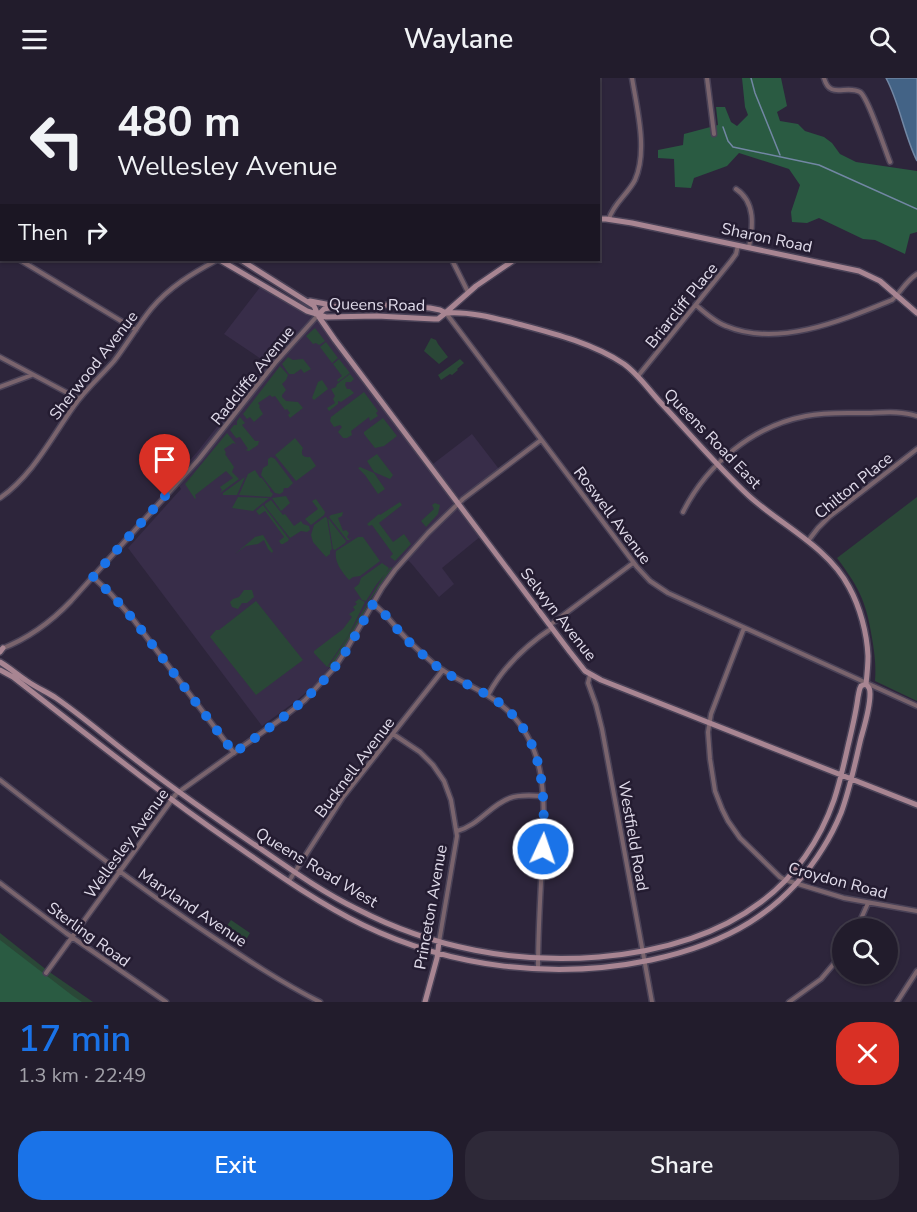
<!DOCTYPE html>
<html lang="en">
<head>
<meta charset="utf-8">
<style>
	:root { --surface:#221c2c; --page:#2e2938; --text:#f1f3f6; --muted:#a2a1a9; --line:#3f3a48; --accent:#1a73e8 }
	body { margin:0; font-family:"Nunito Sans",sans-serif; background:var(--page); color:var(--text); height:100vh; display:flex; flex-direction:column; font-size:22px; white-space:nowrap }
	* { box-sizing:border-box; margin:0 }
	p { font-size:20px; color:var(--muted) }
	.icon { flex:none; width:33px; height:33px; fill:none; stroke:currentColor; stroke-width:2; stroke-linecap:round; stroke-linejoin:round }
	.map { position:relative; height:924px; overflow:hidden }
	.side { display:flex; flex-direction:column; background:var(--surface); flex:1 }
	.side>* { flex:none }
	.guide { position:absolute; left:0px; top:0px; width:600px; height:183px; box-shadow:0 2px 4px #0004,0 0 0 2px var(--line); background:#221c2c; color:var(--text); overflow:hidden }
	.fabs { position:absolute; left:832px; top:840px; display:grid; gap:12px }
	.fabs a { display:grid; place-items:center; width:66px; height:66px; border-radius:50%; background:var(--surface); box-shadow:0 2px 4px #0004,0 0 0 2px var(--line); font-size:30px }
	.pin { position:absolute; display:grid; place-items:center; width:51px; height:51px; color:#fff; margin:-62px -26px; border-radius:50% 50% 50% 0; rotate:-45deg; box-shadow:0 0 6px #0007 }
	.pin .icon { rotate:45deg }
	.me { position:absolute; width:66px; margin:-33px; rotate:3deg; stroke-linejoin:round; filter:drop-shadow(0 0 4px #0008) }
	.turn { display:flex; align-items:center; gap:21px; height:126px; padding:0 18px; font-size:27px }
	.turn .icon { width:78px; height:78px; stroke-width:2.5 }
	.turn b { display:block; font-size:42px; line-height:51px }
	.then { display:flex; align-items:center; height:57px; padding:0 18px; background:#0003; gap:12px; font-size:22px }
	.round { display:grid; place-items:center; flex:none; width:63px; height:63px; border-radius:24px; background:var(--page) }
	.overview { display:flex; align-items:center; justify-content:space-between; height:102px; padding:0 18px }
	h1 { font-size:36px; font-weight:600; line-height:45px; color:var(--accent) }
	.cta { display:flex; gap:12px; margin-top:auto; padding:12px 18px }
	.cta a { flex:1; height:69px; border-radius:24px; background:var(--accent); color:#fff; font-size:24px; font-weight:600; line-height:69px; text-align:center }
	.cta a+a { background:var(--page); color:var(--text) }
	header { display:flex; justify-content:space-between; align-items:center; height:78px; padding:0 18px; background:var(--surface); font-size:27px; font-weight:600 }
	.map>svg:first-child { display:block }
</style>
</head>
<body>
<header><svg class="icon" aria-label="menu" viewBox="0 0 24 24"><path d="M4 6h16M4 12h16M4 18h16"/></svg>Waylane<svg class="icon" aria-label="search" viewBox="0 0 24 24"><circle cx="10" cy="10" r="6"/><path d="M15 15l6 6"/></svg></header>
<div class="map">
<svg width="917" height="924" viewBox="0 0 917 924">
	<rect width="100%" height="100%" fill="#2d253b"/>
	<!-- built -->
	<path fill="#382d49" d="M261 208 319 243 429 389 472 356 499 391 455 425 481 458 442 490 454 506 439 519 411 485 403 478 379 507 339 577 318 604 296 623 262 648 128 470 181 411 174 400 198 373 267 285 224 256Z"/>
	<!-- green -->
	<path fill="#2a4737" d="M315 250 325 263 319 267 316 265 313 266 306 258Z
		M431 260 436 262 438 266 448 279 439 286 424 273Z
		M326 264 338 280 332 285 320 269Z
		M288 279 293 282 303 281 311 291 304 295 301 291 294 296H289L282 286Z
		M339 281 350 295 338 304 337 302 342 298 333 286Z
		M460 281 464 285 457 291 458 292 452 297 450 296 441 302 438 297Z
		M280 288 288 297 286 302 282 306 286 312 282 317V319L286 323 298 324 303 330 290 340 288 337 290 335 287 331 285 332 275 318 272 319 270 317 258 325 260 328 259 329 263 336 254 344 250 339 247 341 243 336Z
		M350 296 354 301 351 304H346L345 307 347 311H350L354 315 341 324 338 323V326L329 333 327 330 335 325 333 321 335 318 331 311 336 309 337 306Z
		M322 302 328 311 314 322 312 320 318 304Z
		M364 314 378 333 376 335 378 338 370 343 369 339 351 353 352 357 347 360H343L338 354 342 349 340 347 334 349 330 343 331 339Z
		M240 339 245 345 242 347 255 363H259L258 367 249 373 245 372 248 371 240 359 236 360 230 352 234 347H237V343Z
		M383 340 397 358 384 368 375 370 364 356V354Z
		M227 355 236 366 233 365 224 371 226 375 225 376 234 389 232 394 239 401 220 415 222 412 220 409 233 400 226 393 195 417 196 420 195 421 185 406Z
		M295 360 303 370C300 376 303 380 310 379L316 388 296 403 275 377Z
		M377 376 393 397 390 401 374 394 367 383Z
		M271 379 275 381 293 405 288 410H284L283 414 280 416 275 415 261 397 263 390 268 387V381Z
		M360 389 374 395 385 411 378 416 365 397 358 390Z
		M255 392 260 400H262L270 411V413L273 416 271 419 239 417 248 396Z
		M245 399 237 417H223V415Z
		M286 418 290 425 281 433 272 420Z
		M238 419 268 420H269L253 433 232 430Z
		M917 419V623L875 603C876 590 875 579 873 566 867 526 861 512 837 480Z
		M316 421 325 434 324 437 311 447 305 441 318 431 312 423Z
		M271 422 283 437 285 436 294 448 301 443 303 446 309 448 310 452 307 454 301 453 290 460 265 428V426Z
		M400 424 402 427 379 445 393 464 404 456 411 466 395 483 390 479 393 476 372 447 369 448 367 446 379 436 380 437Z
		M435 425 440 427 438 436 426 449 421 443 434 431 432 427Z
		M263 427 289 461 288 463 283 466H281L279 463 284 459 265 433 259 437 256 433Z
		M343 434 342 438 338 440 343 453 346 452 349 455 347 459 349 461 352 459 349 462H347L329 439 331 437Z
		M325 439 327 440 332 471 330 473V476L326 479 313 464 311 457 314 447Z
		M328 440 346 463 345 465 335 472 333 471Z
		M263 457 273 473 272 475 268 471 264 462 258 466 246 468 235 476 255 459Z
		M358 459H363L380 483 360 498 353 499 349 502C342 494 334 484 336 473Z
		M382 485 389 490 386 495 391 489 392 490 370 522 349 564 332 589H328C350 559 365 526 385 496L376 507 366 523 362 522 354 510 359 506 361 500Z
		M244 512H252L254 519 247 525H242L238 531 232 529 230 524 233 521 239 519Z
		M359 521 365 524 348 558 327 589 314 575V573L343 551 352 539 349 536 355 532 353 529 357 526 355 524Z
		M256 523 303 582 256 617 210 559 216 552H219Z
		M231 842 250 855 244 865 224 852Z
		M0 855 48 893 93 924H0Z"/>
	<!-- forest -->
	<path fill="#2a5b42" d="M742 0H781L787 28 777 34 780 43 798 46 805 53 824 59 832 65 840 76 856 84 917 93V154L910 156 905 176 875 162 863 161 819 140 807 145 792 144 791 134 800 107 789 91 739 75 727 88 694 100 691 110 675 109 674 81 658 80V72L683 67 684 56 718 47 716 29H725L731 44 737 48 748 37 745 29Z
		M0 862 73 918 82 924H0Z"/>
	<!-- water -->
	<path fill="#436386" stroke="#7287a4" stroke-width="1.5" d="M886 0H917V83C904 57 900 26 886 0Z"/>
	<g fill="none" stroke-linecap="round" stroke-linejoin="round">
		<!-- stream -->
		<path stroke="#7287a4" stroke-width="1.5" d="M751 0 755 15 780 77
			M723 49 728 63 733 69 819 87 917 131"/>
		<defs>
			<path id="street" d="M95 0 103 2
				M556 0V2
				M707 0 714 56
				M824 0C830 22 846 6 860 14 868 19 885 72 890 84
				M76 2 77 0
				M208 2 211 0
				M450 2 454 0
				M736 111C756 124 753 149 749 169
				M609 141C613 126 628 116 635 102 648 73 637 31 632 0
				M0 170 2 171
				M20 182 136 252
				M452 182 468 214
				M696 227C705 235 715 244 726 248 778 270 843 242 892 222 901 214 906 203 917 196
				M446 235 637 489 650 503 668 515 917 628
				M0 279 79 321
				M638 298 731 183 736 176 738 167
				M0 309 32 297
				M0 420C33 397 51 360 74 328 86 311 101 298 114 283 127 266 138 247 151 231 169 209 193 195 217 182
				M683 434C707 386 753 348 806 338 825 334 843 335 862 335 879 335 900 332 917 338
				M808 463 818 450 829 439 917 371
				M93 499 111 516 133 541 234 675
				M373 526C385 534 394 548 404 558 413 568 424 577 434 586 457 604 486 612 507 632 551 673 544 732 542 786 540 821 538 856 538 891
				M550 547 633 485
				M744 550 711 636 708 654 710 681 715 713 722 731 728 743 740 760 780 799 785 802 844 820 917 833
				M1 571C27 561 51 544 71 523L199 381 275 285 318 237
				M590 597 588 605 596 627 602 651 652 924
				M488 617C503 589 525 568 552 550
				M393 656 420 674 433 687 444 703 451 722 457 758 439 864
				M0 702C69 756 138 809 210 857 246 881 282 905 320 924
				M457 753C478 748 490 727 510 720 521 716 532 718 544 718
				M289 803 343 719 443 592
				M0 805 66 855 166 924
				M857 850 868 825
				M46 895 176 716 281 641 305 622 335 589 345 574 382 510 395 492 428 455 463 421 541 362
				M789 924 821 901 843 875
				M897 924 917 893"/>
			<path id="secondary" d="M0 41 2 42
				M0 53 2 54
				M598 141H606L632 145 859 193 880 203 917 235
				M220 182 307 233 326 239 377 238 434 241H438L443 237 476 208 514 182
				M241 182 314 228 319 239 335 262 570 574 585 593 601 602 917 727
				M310 223 331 227
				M318 237 324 231 338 228 384 227 430 230 440 232 446 235
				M0 574 3 570
				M0 584C10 590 18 597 27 603 37 610 47 614 56 620 82 638 106 659 131 678 172 710 215 740 258 769 290 791 322 814 357 831 432 870 516 886 599 879 656 874 715 859 761 824 795 799 820 762 834 722 840 704 844 686 848 668 852 651 856 635 858 619 859 615 859 611 861 608 863 607 864 607 866 606
				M0 592 13 599C85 655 156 712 231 764 273 793 316 824 363 847 452 890 554 902 651 882 725 866 783 835 823 770 830 759 836 747 841 735 850 711 855 685 861 660 865 646 870 630 870 616 870 610 869 610 866 606 867 597 868 587 868 578 867 555 860 529 849 509 828 469 781 447 749 418 718 389 690 356 661 325 649 312 638 296 624 286 594 266 556 256 522 247 498 241 471 233 446 235
				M425 924 437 880 439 864"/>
		</defs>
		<!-- street casing -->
		<use href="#street" stroke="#4a4257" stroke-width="7"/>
		<!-- secondary casing -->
		<use href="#secondary" stroke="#4a4257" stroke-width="8"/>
		<!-- street -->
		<use href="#street" stroke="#7a646d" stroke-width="4"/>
		<!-- secondary -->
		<use href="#secondary" stroke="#a88592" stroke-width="5"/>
	</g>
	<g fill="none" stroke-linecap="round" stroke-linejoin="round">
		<!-- route -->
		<path stroke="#1a73e8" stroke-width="10" stroke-dasharray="0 18" d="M165 418 93 499 111 516 133 541 234 675C270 649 307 625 335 589 350 569 361 547 373 526 385 534 394 548 404 559 414 569 424 578 435 587 453 601 475 609 494 621 546 656 545 716 543 771"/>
	</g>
	<g text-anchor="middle" stroke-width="5" stroke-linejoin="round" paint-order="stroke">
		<!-- street labels -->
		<g font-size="16" fill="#e1dceb" stroke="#241c31">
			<text transform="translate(767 159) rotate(12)" y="6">Sharon Road</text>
			<text transform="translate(377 226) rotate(1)" y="6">Queens Road</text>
			<text transform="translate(681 227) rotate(-51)" y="6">Briarcliff Place</text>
			<text transform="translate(93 287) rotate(-52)" y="6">Sherwood Avenue</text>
			<text transform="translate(252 297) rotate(-51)" y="6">Radcliffe Avenue</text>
			<text transform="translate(713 360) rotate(46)" y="6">Queens Road East</text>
			<text transform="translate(853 407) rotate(-39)" y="6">Chilton Place</text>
			<text transform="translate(613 437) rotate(53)" y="6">Roswell Avenue</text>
			<text transform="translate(559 536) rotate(52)" y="6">Selwyn Avenue</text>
			<text transform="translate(354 689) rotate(-53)" y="6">Bucknell Avenue</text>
			<text transform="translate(634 758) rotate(80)" y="6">Westfield Road</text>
			<text transform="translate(126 765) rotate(-54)" y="6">Wellesley Avenue</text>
			<text transform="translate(317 789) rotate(31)" y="6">Queens Road West</text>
			<text transform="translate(838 802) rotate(15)" y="6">Croydon Road</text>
			<text transform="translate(193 829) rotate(34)" y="6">Maryland Avenue</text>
			<text transform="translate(430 829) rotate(-80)" y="6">Princeton Avenue</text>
			<text transform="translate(89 856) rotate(36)" y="6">Sterling Road</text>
		</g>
	</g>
</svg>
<div class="fabs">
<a><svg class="icon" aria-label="search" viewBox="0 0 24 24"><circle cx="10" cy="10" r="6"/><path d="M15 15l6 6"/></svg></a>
</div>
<div class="pin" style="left:165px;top:418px;background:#d93025"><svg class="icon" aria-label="arrive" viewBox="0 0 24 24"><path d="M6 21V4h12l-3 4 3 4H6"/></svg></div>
<svg class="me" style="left:543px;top:771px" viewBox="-20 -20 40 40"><circle r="17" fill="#1a73e8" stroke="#fff" stroke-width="3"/><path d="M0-11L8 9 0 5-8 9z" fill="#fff"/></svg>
<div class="guide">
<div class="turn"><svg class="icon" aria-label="left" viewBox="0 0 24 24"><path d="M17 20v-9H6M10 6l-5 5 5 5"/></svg><div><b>480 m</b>Wellesley Avenue</div></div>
<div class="then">Then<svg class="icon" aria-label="right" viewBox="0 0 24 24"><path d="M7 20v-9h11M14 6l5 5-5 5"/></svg></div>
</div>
</div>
<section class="side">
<div class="overview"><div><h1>17 min</h1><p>1.3 km · 22:49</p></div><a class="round" style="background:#d93025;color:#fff"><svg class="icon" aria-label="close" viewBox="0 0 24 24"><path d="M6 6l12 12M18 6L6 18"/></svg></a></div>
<div class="cta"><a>Exit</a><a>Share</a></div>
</section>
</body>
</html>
